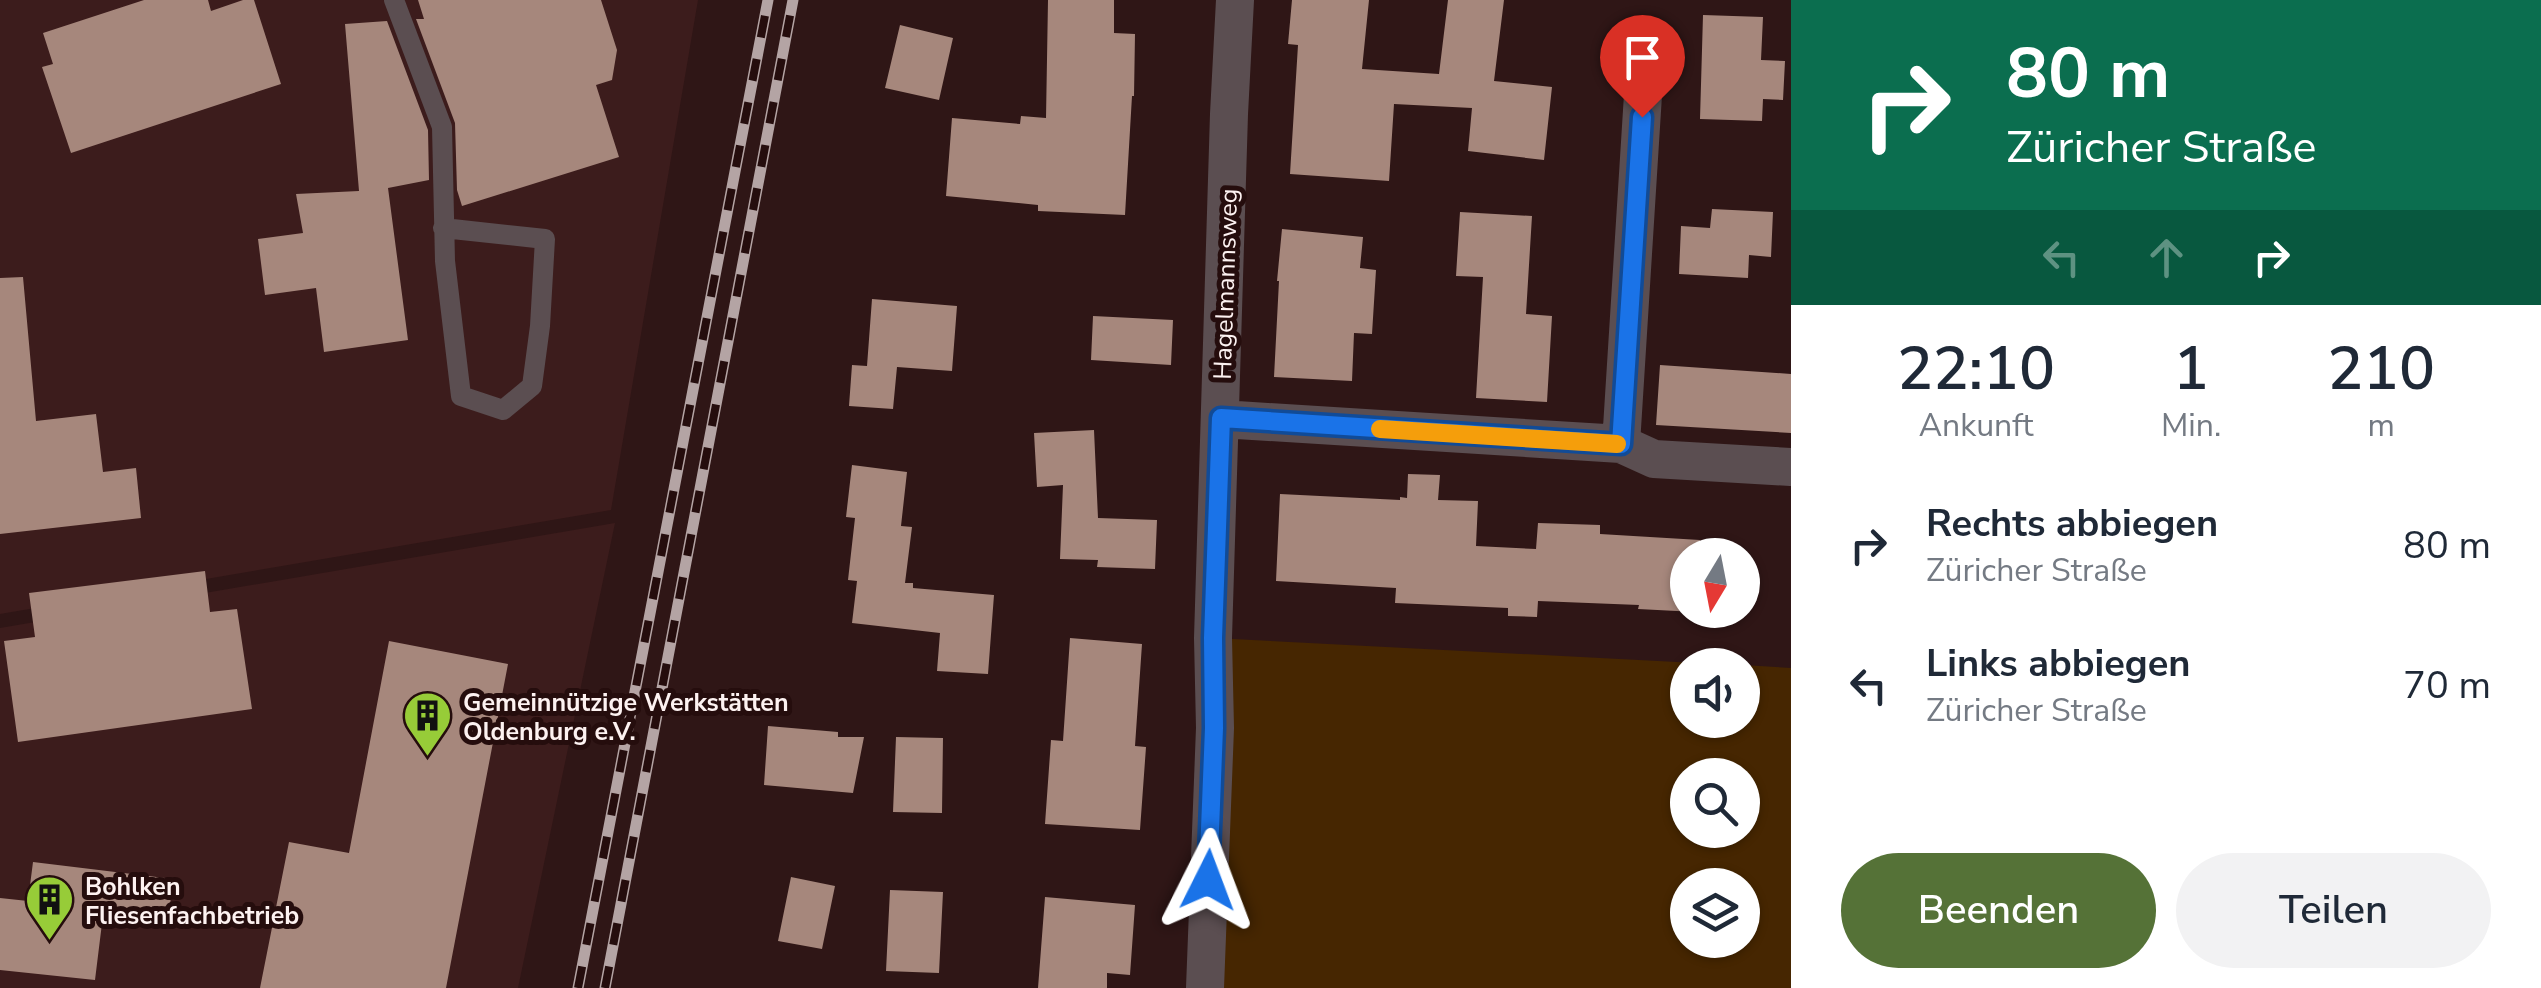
<!DOCTYPE html>
<html lang="de">
<head>
<meta charset="utf-8">
<style>
	:root { --surface:#fff; --page:#f2f2f3; --text:#1f2937; --muted:#747a83; --accent:#557237 }
	body { margin:0; font-family:"Nunito Sans",sans-serif; background:var(--page); color:var(--text); height:100vh; display:flex; flex-direction:column; font-size:38px; white-space:nowrap }
	* { box-sizing:border-box; margin:0 }
	p { font-size:32px; color:var(--muted) }
	.icon { flex:none; width:55px; height:55px; fill:none; stroke:currentColor; stroke-width:2; stroke-linecap:round; stroke-linejoin:round }
	.map { position:relative; flex:1; overflow:hidden }
	.drawer { display:flex; flex-direction:column; background:var(--surface); width:750px }
	.drawer>* { flex:none }
	.top-card { background:#0b6e4f; color:#fff; overflow:hidden }
	.needle { width:65px; rotate:190deg }
	.controls { position:absolute; left:1670px; top:538px; display:grid; gap:20px }
	.controls a { display:grid; place-items:center; width:90px; height:90px; border-radius:50%; background:var(--surface); box-shadow:0 2px 8px #0004; font-size:50px }
	.pin { position:absolute; display:grid; place-items:center; width:85px; height:85px; color:#fff; margin:-102px -42px; border-radius:50% 50% 50% 0; rotate:-45deg; box-shadow:0 0 10px #0007 }
	.pin .icon { rotate:45deg }
	.me { position:absolute; width:110px; margin:-55px; rotate:3deg; stroke-linejoin:round; filter:drop-shadow(0 0 8px #0008) }
	.turn { display:flex; align-items:center; gap:35px; height:210px; padding:0 50px; font-size:45px }
	.turn .icon { width:130px; height:130px; stroke-width:2.5 }
	.turn b { display:block; font-size:70px; line-height:85px }
	.lanes { display:flex; align-items:center; height:95px; padding:0 50px; background:#0003; justify-content:center; gap:50px; direction:ltr }
	.lanes .off { opacity:.35 }
	.eta { display:flex; justify-content:space-evenly; align-items:center; height:170px; text-align:center }
	.eta b { font-size:60px; font-weight:600; line-height:70px }
	.button { display:flex; gap:20px; margin-top:auto; padding:20px 50px }
	.button a { flex:1; height:115px; border-radius:60px; background:var(--accent); color:#fff; font-size:40px; font-weight:600; line-height:115px; text-align:center }
	.button a+a { background:var(--page); color:var(--text) }
	ul { padding:0; list-style:none }
	li { display:flex; align-items:center; gap:30px; height:140px; padding:0 50px }
	li div { flex:1 }
	li b { display:block; font-size:38px }
	li em { font-style:normal }
	main { display:flex; flex:1; min-height:0 }
	.map>svg:first-child { display:block }
</style>
</head>
<body>
<main>
<div class="map">
<svg width="1791" height="988" viewBox="0 0 1791 988">
	<rect width="100%" height="100%" fill="#2f1616"/>
	<!-- built -->
	<path fill="#3c1c1c" d="M0 0H698L611 510 0 614Z
		M615 523 518 988H0V628Z"/>
	<!-- green -->
	<path fill="#462601" fill-rule="evenodd" d="M1213 638 1734 665H1688V720H1742L1743 665 1791 668V988H1205ZM1688 775H1742V830H1688ZM1688 885H1742V940H1688Z"/>
	<!-- building -->
	<path fill="#a6877c" d="M144 0H208L211 11 243 0H254L281 84 71 153 42 67 53 64 43 33Z
		M418 0H601L617 50 612 80 596 85 619 157 462 206 457 190 455 123 416 19H424Z
		M1048 0H1114V33L1135 34 1134 96H1132L1125 215 1038 211V205L946 196 952 118 1020 124 1021 116 1046 118Z
		M1292 0H1369L1362 69 1439 74 1448 0H1504L1494 81 1552 87 1544 160 1468 151 1472 108 1394 104 1389 181 1290 174 1298 45 1288 44Z
		M1703 15 1763 17 1761 60 1785 61 1783 100 1763 99 1762 121 1700 119Z
		M387 21 428 130 429 180 388 188 408 340 324 352 316 288 265 295 258 239 303 233 296 194 359 191 345 24Z
		M900 25 953 38 939 100 885 88Z
		M1712 209 1773 212 1771 257 1749 255 1748 278 1679 274 1681 226 1710 228Z
		M1460 212 1532 216 1526 314 1552 316 1547 402 1476 398 1483 277 1456 276Z
		M1282 229 1363 237 1360 268 1376 270 1372 334 1354 333 1352 381 1274 377 1279 281H1277Z
		M23 277 36 421 96 414 103 472 136 468 141 518 0 534V278Z
		M872 299 957 306 952 371 897 367 893 409 849 406 852 365 867 366Z
		M1093 316 1173 320 1171 365 1091 360Z
		M1660 365 1791 374V433L1656 425Z
		M1094 430 1098 518 1157 520 1155 569 1097 567 1098 560 1060 559 1063 485 1037 487 1034 433Z
		M852 465 907 472 901 526 912 527 905 583H913V588L994 595 988 674 937 671 940 633 852 623 857 581 848 580 855 518 846 517Z
		M1408 474 1440 475 1438 500 1478 501 1476 546 1536 549 1538 523 1600 525V534L1700 540 1699 555H1688V610L1696 612 1638 609 1639 605 1538 601 1537 617 1508 616V608L1395 603 1396 588 1276 581 1280 494 1400 500V497L1407 498Z
		M205 571 210 612 237 609 252 709 18 742 4 641 35 637 29 593Z
		M1070 638 1142 644 1135 746 1146 747 1140 830 1045 824 1051 740 1063 741Z
		M389 641 508 664 446 988H260L289 842 349 853Z
		M768 726 838 732V737H864L853 793 764 785Z
		M896 737 943 738 942 813 893 812Z
		M33 862 173 879 169 914 104 907 95 980 0 970V898L28 901Z
		M791 877 835 886 822 949 778 941Z
		M890 890 943 892 939 973 886 971Z
		M1045 897 1135 905 1130 975 1107 973V988H1038Z"/>
	<g fill="none" stroke-linecap="round" stroke-linejoin="round">
		<!-- service -->
		<path stroke="#5b4e51" stroke-width="20" d="M394 0 442 127 445 261 461 396 503 410 532 386 540 326 545 239 443 228"/>
		<!-- minor -->
		<path stroke="#5b4e51" stroke-width="38" d="M1221 419 1621 444 1654 459 1791 467
			M1621 444 1645 63
			M1205 988 1215 728 1213 638 1229 114 1235 0"/>
		<defs>
			<path id="rail" d="M578 988 768 0
				M605 988 793 0"/>
		</defs>
		<!-- rail casing -->
		<use href="#rail" stroke="#b4a4a4" stroke-width="11"/>
		<!-- rail -->
		<use href="#rail" stroke="#250d0d" stroke-width="8" stroke-dasharray="22" stroke-linecap="butt"/>
	</g>
	<g fill="none" stroke-linecap="round" stroke-linejoin="round">
		<defs>
			<path id="route" d="M1208 880 1214 728 1213 638 1221 418 1621 444 1642 117"/>
		</defs>
		<!-- route casing -->
		<use href="#route" stroke="#114b97" stroke-width="25"/>
		<!-- route -->
		<use href="#route" stroke="#1a73e8" stroke-width="18"/>
		<!-- slow -->
		<path stroke="#f59e0b" stroke-width="18" d="M1380 429 1617 444"/>
	</g>
	<!-- icons -->
	<defs>
		<symbol id="building-pin" viewBox="-11 -11 22 30"><path d="M0 17L-7.5 6A9.5 9.5 0 1 1 7.5 6Z" fill="#97cc38" stroke="#250d0d"/><path d="M-4-6H4V6H1V3H-1V6H-4ZM-2.5-4.3h1.7v1.8h-1.7ZM.8-4.3h1.7v1.8H.8ZM-2.5-1h1.7V.8h-1.7ZM.8-1h1.7V.8H.8Z" fill="#111"/></symbol>
	</defs>
	<g fill-rule="evenodd">
		<use href="#building-pin" x="400" y="688" width="55" height="75"/>
		<use href="#building-pin" x="22" y="872" width="55" height="75"/>
	</g>
	<g text-anchor="middle" stroke-width="10" stroke-linejoin="round" paint-order="stroke">
		<!-- street labels -->
		<g font-size="25" fill="#fdf2f1" stroke="#250d0d">
			<text transform="translate(1225 284) rotate(-88)" y="9">Hagelmannsweg</text>
		</g>
		<!-- poi labels -->
		<g font-size="25" font-weight="bold" fill="#fdf2f1" stroke="#250d0d" text-anchor="start">
			<text x="463" y="711">Gemeinnützige Werkstätten<tspan x="463" dy="29">Oldenburg e.V.</tspan></text>
			<text x="85" y="895">Bohlken<tspan x="85" dy="29">Fliesenfachbetrieb</tspan></text>
		</g>
	</g>
</svg>
<div class="controls">
<a><svg class="needle" viewBox="-14 -14 28 28"><path d="M0-13l5 13h-10z" fill="#e53935"/><path d="M0 13l5-13h-10z" fill="#747a83"/></svg></a>
<a><svg class="icon" aria-label="sound" viewBox="0 0 24 24"><path d="M4 9h4l5-4v14l-5-4H4zM17 9q2 3 0 6"/></svg></a>
<a><svg class="icon" aria-label="search" viewBox="0 0 24 24"><circle cx="10" cy="10" r="6"/><path d="M15 15l6 6"/></svg></a>
<a><svg class="icon" aria-label="layers" viewBox="0 0 24 24"><path d="M12 4l9 5-9 5-9-5zM3 14l9 5 9-5"/></svg></a>
</div>
<div class="pin" style="left:1642px;top:117px;background:#d93025"><svg class="icon" aria-label="arrive" viewBox="0 0 24 24"><path d="M6 21V4h12l-3 4 3 4H6"/></svg></div>
<svg class="me" style="left:1208px;top:880px" viewBox="-20 -20 40 40"><path d="M0-17L14 15 0 8-14 15z" fill="#1a73e8" stroke="#fff" stroke-width="4"/></svg>
</div>
<section class="drawer">
<div class="top-card">
<div class="turn"><svg class="icon" aria-label="right" viewBox="0 0 24 24"><path d="M7 20v-9h11M14 6l5 5-5 5"/></svg><div><b>80 m</b>Züricher Straße</div></div>
<div class="lanes"><svg class="icon off" aria-label="left" viewBox="0 0 24 24"><path d="M17 20v-9H6M10 6l-5 5 5 5"/></svg><svg class="icon off" aria-label="ahead" viewBox="0 0 24 24"><path d="M12 20V5M6 11l6-6 6 6"/></svg><svg class="icon" aria-label="right" viewBox="0 0 24 24"><path d="M7 20v-9h11M14 6l5 5-5 5"/></svg></div>
</div>
<div class="eta">
<div><b>22:10</b><p>Ankunft</p></div>
<div><b>1</b><p>Min.</p></div>
<div><b>210</b><p>m</p></div>
</div>
<ul>
<li><svg class="icon" aria-label="right" viewBox="0 0 24 24"><path d="M7 20v-9h11M14 6l5 5-5 5"/></svg><div><b>Rechts abbiegen</b><p>Züricher Straße</p></div><em>80 m</em></li>
<li><svg class="icon" aria-label="left" viewBox="0 0 24 24"><path d="M17 20v-9H6M10 6l-5 5 5 5"/></svg><div><b>Links abbiegen</b><p>Züricher Straße</p></div><em>70 m</em></li>
</ul>
<div class="button"><a>Beenden</a><a>Teilen</a></div>
</section>
</main>
</body>
</html>
